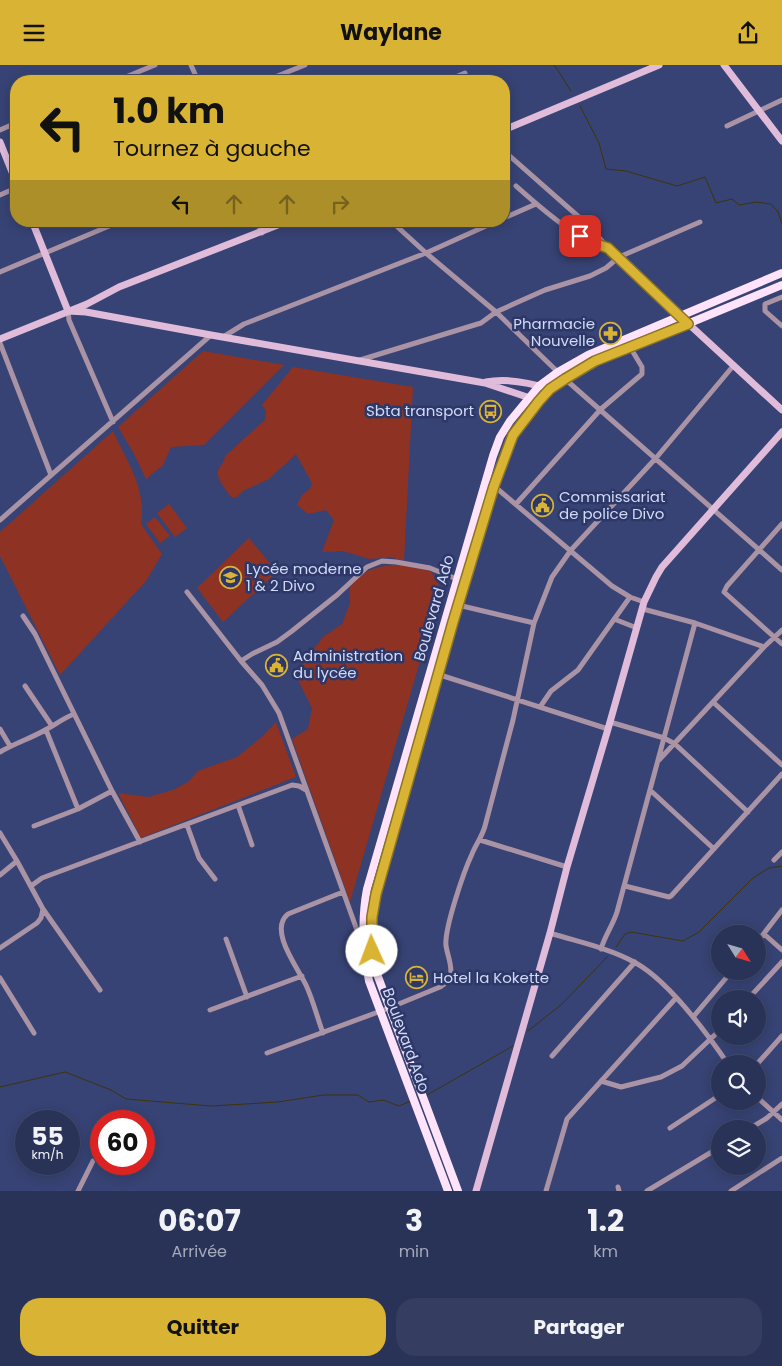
<!DOCTYPE html>
<html lang="fr">
<head>
<meta charset="utf-8">
<style>
	:root { --surface:#293257; --page:#353e61; --text:#f1f3f6; --muted:#a5aaba; --line:#454d6d; --accent:#d9b334 }
	body { margin:0; font-family:Poppins,sans-serif; background:var(--page); color:var(--text); height:100vh; display:flex; flex-direction:column; font-size:19px; white-space:nowrap }
	* { box-sizing:border-box; margin:0 }
	p { font-size:16px; color:var(--muted) }
	.icon { flex:none; width:28px; height:28px; fill:none; stroke:currentColor; stroke-width:2; stroke-linecap:round; stroke-linejoin:round }
	.map { position:relative; height:1126px; overflow:hidden }
	.panel { display:flex; flex-direction:column; background:var(--surface); flex:1 }
	.panel>* { flex:none }
	.guide { position:absolute; left:10px; top:10px; width:500px; height:152px; border-radius:20px; box-shadow:0 2px 12px #0003,0 0 0 1px var(--line); background:#d9b334; color:#111; overflow:hidden }
	.needle { width:32px; rotate:127deg }
	.controls { position:absolute; left:711px; top:860px; display:grid; gap:10px }
	.controls a { display:grid; place-items:center; width:55px; height:55px; border-radius:50%; background:var(--surface); box-shadow:0 2px 12px #0003,0 0 0 1px var(--line); font-size:25px }
	.speed { position:absolute; left:15px; top:1045px; display:flex; gap:10px; font-size:25px; font-weight:700; text-align:center }
	.speed>* { display:grid; place-content:center; width:65px; height:65px; border-radius:50%; background:var(--surface); box-shadow:0 2px 12px #0003,0 0 0 1px var(--line); line-height:1 }
	.speed small { font-size:12px; font-weight:400 }
	.speed .limit { border:8px solid #d22; background:#fff; color:#111 }
	.pin { position:absolute; display:grid; place-items:center; width:42px; height:42px; color:#fff; margin:-21px; border-radius:10px; box-shadow:0 2px 8px #0006 }
	.me { position:absolute; width:55px; margin:-28px; rotate:358deg; stroke-linejoin:round; filter:drop-shadow(0 0 4px #0008) }
	.turn { display:flex; align-items:center; gap:18px; height:105px; padding:0 20px; font-size:22px }
	.turn .icon { width:65px; height:65px; stroke-width:2.5 }
	.turn b { display:block; font-size:35px; line-height:42px }
	.lanes { display:flex; align-items:center; height:48px; padding:0 20px; background:#0003; justify-content:center; gap:25px; direction:ltr }
	.lanes .off { opacity:.35 }
	.eta { display:flex; justify-content:space-evenly; align-items:center; height:85px; text-align:center }
	.eta b { font-size:30px; font-weight:700; line-height:35px }
	.button { display:flex; gap:10px; margin-top:auto; padding:10px 20px }
	.button a { flex:1; height:58px; border-radius:20px; background:var(--accent); color:#111; font-size:20px; font-weight:700; line-height:58px; text-align:center }
	.button a+a { background:var(--page); color:var(--text) }
	header { display:flex; justify-content:space-between; align-items:center; height:65px; padding:0 20px; background:var(--accent); color:#111; font-size:22px; font-weight:700 }
	.map>svg:first-child { display:block }
</style>
</head>
<body>
<header><svg class="icon" aria-label="menu" viewBox="0 0 24 24"><path d="M4 6h16M4 12h16M4 18h16"/></svg>Waylane<svg class="icon" aria-label="share" viewBox="0 0 24 24"><path d="M12 15V3M7 8l5-5 5 5M5 13v7h14v-7"/></svg></header>
<div class="map">
<svg width="782" height="1126" viewBox="0 0 782 1126">
	<rect width="100%" height="100%" fill="#374374"/>
	<!-- green -->
	<path fill="#8e3223" d="M203 286 284 300 204 380 171 382 163 400 146 414 134 389 118 362Z
		M293 302 413 322 404 496 391 492 369 494 343 486 322 487 334 455 326 445 308 449 297 440 302 430 310 424 312 418 296 389 269 414 243 426 237 432H231C227 426 215 412 218 406 220 400 224 398 225 391L265 355 266 346 262 340Z
		M113 366C127 396 147 425 141 459L162 489 146 516 60 610 0 491V467Z
		M169 439 187 463 175 472 157 448Z
		M155 452 170 471 160 478 146 459Z
		M249 473 277 507 223 557 197 523Z
		M391 500H404L431 506 441 524 350 837 292 674 308 664 312 643 295 609 323 572 342 559 350 538V522C365 506 369 503 391 500Z
		M276 657 296 712 141 773 118 728 148 732 173 725 188 717 198 706 237 692 263 671Z"/>
	<g fill="none" stroke-linecap="round" stroke-linejoin="round">
		<!-- stream -->
		<path stroke="#3f3309" stroke-width="1" d="M553 0 555 1 571 26
			M580 41 599 78 606 104 626 106 677 121 705 112 716 138 732 134 739 140 756 137 771 139 778 147 782 159
			M616 882 625 869 631 867 683 876 699 867 753 813 769 803 782 801
			M528 966 562 939 608 891
			M0 1022 65 1007 111 1025 126 1034 211 1041 278 1037 323 1030H358L369 1037 383 1035 399 1041 411 1036
			M427 1030 513 981"/>
		<!-- street -->
		<path stroke="#a993a5" stroke-width="5" d="M191 0 198 16
			M116 16 155 0
			M265 16 305 0
			M446 16 465 8
			M727 61 782 35
			M0 65 16 58
			M504 86 588 160 608 183 680 251
			M516 121C543 145 573 172 608 183
			M0 130 16 123
			M504 153 536 139
			M257 156 262 168
			M391 156 426 188 496 247 565 314 782 505
			M0 207 121 156
			M782 232 765 239V246L782 261
			M68 246 69 255 113 357
			M223 272 244 259 426 188 497 156
			M0 278 51 410
			M360 295 481 258 496 247 545 225 590 211 606 203 619 192 700 157
			M494 421 612 521 630 532
			M516 439 601 344 642 309V302L630 282
			M0 455 211 270
			M782 459 727 521 724 527 782 579
			M187 527 241 596 262 620 279 648 358 868 363 876
			M458 540 534 558
			M643 544 695 558 764 582
			M23 551 35 569 112 726 140 777
			M614 554 637 563
			M241 596 252 589 277 577 292 566 337 530 367 502 382 496 396 497 430 503 459 515
			M437 609 608 664
			M25 621 52 661
			M713 637 782 700
			M540 642 551 626 578 605 630 532 644 537
			M610 657 664 673 675 679 748 747
			M0 664 10 681
			M46 665 78 744
			M0 687C15 678 32 673 47 664 56 659 64 653 74 649
			M659 695 764 582 782 565
			M650 725 714 784
			M238 740 252 780
			M187 760 199 793 215 814
			M34 761 78 744 112 726
			M0 768 17 796 43 844 100 925
			M480 775 567 802
			M774 795 782 787
			M0 810 17 796
			M31 821 42 813 292 720 299 721 306 725
			M625 821 669 832 671 831 782 709
			M550 868C578 877 609 883 634 897 668 915 706 967 728 999
			M764 869 782 885
			M226 874 247 932
			M758 876 782 845
			M0 883 37 858 41 853 43 844
			M601 884C605 870 613 860 617 847L695 558
			M0 913 34 968
			M748 934 782 897
			M210 945 302 911
			M693 952 732 906
			M323 968C317 952 313 935 306 920 298 903 268 865 288 849L343 827
			M267 988 389 943 440 922C458 911 449 898 446 881 444 864 464 806 472 789 476 779 482 772 485 761L513 655 534 558 552 512 571 485 656 393 734 300
			M552 991 635 897
			M757 999 782 971
			M601 1016 621 1022 661 1012 682 1001 720 965
			M758 1033 782 1055
			M670 1063 720 1030
			M749 1064 767 1053 782 1039
			M618 1122 619 1126
			M78 1126 93 1096
			M546 1126 567 1054 676 933
			M647 1126 720 1082
			M731 1126 782 1093"/>
		<!-- secondary -->
		<path stroke="#e0bcda" stroke-width="7" d="M724 0 782 76
			M504 65 659 0
			M0 77 16 117
			M32 156 68 246
			M68 246 86 247 211 270 485 318 539 336
			M680 251 782 345
			M0 274 87 239 119 222 288 156
			M486 317C506 313 531 318 550 324
			M476 1126 550 868 567 802 608 664 644 537 656 512 662 502 782 367"/>
		<!-- primary -->
		<path stroke="#ffe3fa" stroke-width="8" d="M448 1126 369 916C363 885 361 855 367 824L493 391 500 372 510 356 539 321 558 307 588 290 782 208
			M458 1126 377 909C370 882 371 856 376 829L458 540 494 421 510 376 516 365 550 324 595 297 782 220"/>
	</g>
	<g fill="none" stroke-linecap="round" stroke-linejoin="round">
		<defs>
			<path id="route" d="M372 886V852L376 829 453 557 494 421 513 370 539 336 550 324 565 314 595 296 688 259 608 183 588 176 580 171"/>
		</defs>
		<!-- route casing -->
		<use href="#route" stroke="#8d7422" stroke-width="12"/>
		<!-- route -->
		<use href="#route" stroke="#d9b334" stroke-width="9"/>
	</g>
	<!-- icons -->
	<defs>
		<symbol id="pharmacy-ring" viewBox="-11 -11 22 22"><circle r="9.5" fill="#2d3868" stroke="#d9b334" stroke-width="1.5"/><path d="M-2-6h4v4h4v4h-4v4h-4v-4h-4v-4h4Z" fill="#d9b334"/></symbol>
		<symbol id="bus-ring" viewBox="-11 -11 22 22"><circle r="9.5" fill="#2d3868" stroke="#d9b334" stroke-width="1.5"/><path d="M-5-6H5V4H4V6H2V4H-2V6H-4V4H-5ZM-3.5-4V0h7V-4ZM-3.5 1.2v1.5H-2V1.2ZM2 1.2v1.5H3.5V1.2Z" fill="#d9b334"/></symbol>
		<symbol id="civic-ring" viewBox="-11 -11 22 22"><circle r="9.5" fill="#2d3868" stroke="#d9b334" stroke-width="1.5"/><path d="M-.6-6.5H3V-4.5H.6V-3L4-1V1h2V6H-6V1h2V-1L-.6-3ZM-1.2 2.5V6h2.4V2.5Z" fill="#d9b334"/></symbol>
		<symbol id="school-ring" viewBox="-11 -11 22 22"><circle r="9.5" fill="#2d3868" stroke="#d9b334" stroke-width="1.5"/><path d="M0-5L7-2L0 1L-7-2ZM-4 1L0 2.5L4 1V4Q0 6-4 4Z" fill="#d9b334"/></symbol>
		<symbol id="hotel-ring" viewBox="-11 -11 22 22"><circle r="9.5" fill="#2d3868" stroke="#d9b334" stroke-width="1.5"/><path d="M-6-4.5h1.5V1H6V5H4.5V3h-9V5H-6ZM-4 0a1.8 1.8 0 1 1 3.6 0ZM.5 0V-2.5h3Q6-2.5 6 0Z" fill="#d9b334"/></symbol>
	</defs>
	<g fill-rule="evenodd">
		<use href="#pharmacy-ring" x="598" y="256" width="25" height="25"/>
		<use href="#bus-ring" x="478" y="334" width="25" height="25"/>
		<use href="#civic-ring" x="530" y="428" width="25" height="25"/>
		<use href="#school-ring" x="218" y="500" width="25" height="25"/>
		<use href="#civic-ring" x="264" y="588" width="25" height="25"/>
		<use href="#hotel-ring" x="404" y="900" width="25" height="25"/>
	</g>
	<g text-anchor="middle" stroke-width="5" stroke-linejoin="round" paint-order="stroke">
		<!-- poi labels -->
		<g font-size="15" fill="#d1daf7" stroke="#2d3868" text-anchor="start">
			<text x="595" y="264" text-anchor="end">Pharmacie<tspan x="595" dy="17">Nouvelle</tspan></text>
			<text x="474" y="351" text-anchor="end">Sbta transport</text>
			<text x="559" y="437">Commissariat<tspan x="559" dy="17">de police Divo</tspan></text>
			<text x="246" y="509">Lycée moderne<tspan x="246" dy="17">1 &amp; 2 Divo</tspan></text>
			<text x="293" y="596">Administration<tspan x="293" dy="17">du lycée</tspan></text>
			<text x="433" y="918">Hotel la Kokette</text>
		</g>
		<!-- street labels -->
		<g font-size="15" fill="#d1daf7" stroke="#2d3868">
			<text transform="translate(434 543) rotate(-74)" y="5">Boulevard Ado</text>
			<text transform="translate(406 975) rotate(70)" y="5">Boulevard Ado</text>
		</g>
	</g>
</svg>
<div class="controls">
<a><svg class="needle" viewBox="-14 -14 28 28"><path d="M0-13l5 13h-10z" fill="#e53935"/><path d="M0 13l5-13h-10z" fill="#a5aaba"/></svg></a>
<a><svg class="icon" aria-label="sound" viewBox="0 0 24 24"><path d="M4 9h4l5-4v14l-5-4H4zM17 9q2 3 0 6"/></svg></a>
<a><svg class="icon" aria-label="search" viewBox="0 0 24 24"><circle cx="10" cy="10" r="6"/><path d="M15 15l6 6"/></svg></a>
<a><svg class="icon" aria-label="layers" viewBox="0 0 24 24"><path d="M12 4l9 5-9 5-9-5zM3 14l9 5 9-5"/></svg></a>
</div>
<div class="speed"><div>55<small>km/h</small></div><div class="limit">60</div></div>
<div class="pin" style="left:580px;top:171px;background:#d93025"><svg class="icon" aria-label="arrive" viewBox="0 0 24 24"><path d="M6 21V4h12l-3 4 3 4H6"/></svg></div>
<svg class="me" style="left:372px;top:886px" viewBox="-20 -20 40 40"><circle r="19" fill="#fff"/><path d="M0-13L10 11 0 6-10 11z" fill="#d9b334"/></svg>
<div class="guide">
<div class="turn"><svg class="icon" aria-label="left" viewBox="0 0 24 24"><path d="M17 20v-9H6M10 6l-5 5 5 5"/></svg><div><b>1.0 km</b>Tournez à gauche</div></div>
<div class="lanes"><svg class="icon" aria-label="left" viewBox="0 0 24 24"><path d="M17 20v-9H6M10 6l-5 5 5 5"/></svg><svg class="icon off" aria-label="ahead" viewBox="0 0 24 24"><path d="M12 20V5M6 11l6-6 6 6"/></svg><svg class="icon off" aria-label="ahead" viewBox="0 0 24 24"><path d="M12 20V5M6 11l6-6 6 6"/></svg><svg class="icon off" aria-label="right" viewBox="0 0 24 24"><path d="M7 20v-9h11M14 6l5 5-5 5"/></svg></div>
</div>
</div>
<section class="panel">
<div class="eta">
<div><b>06:07</b><p>Arrivée</p></div>
<div><b>3</b><p>min</p></div>
<div><b>1.2</b><p>km</p></div>
</div>
<div class="button"><a>Quitter</a><a>Partager</a></div>
</section>
</body>
</html>
